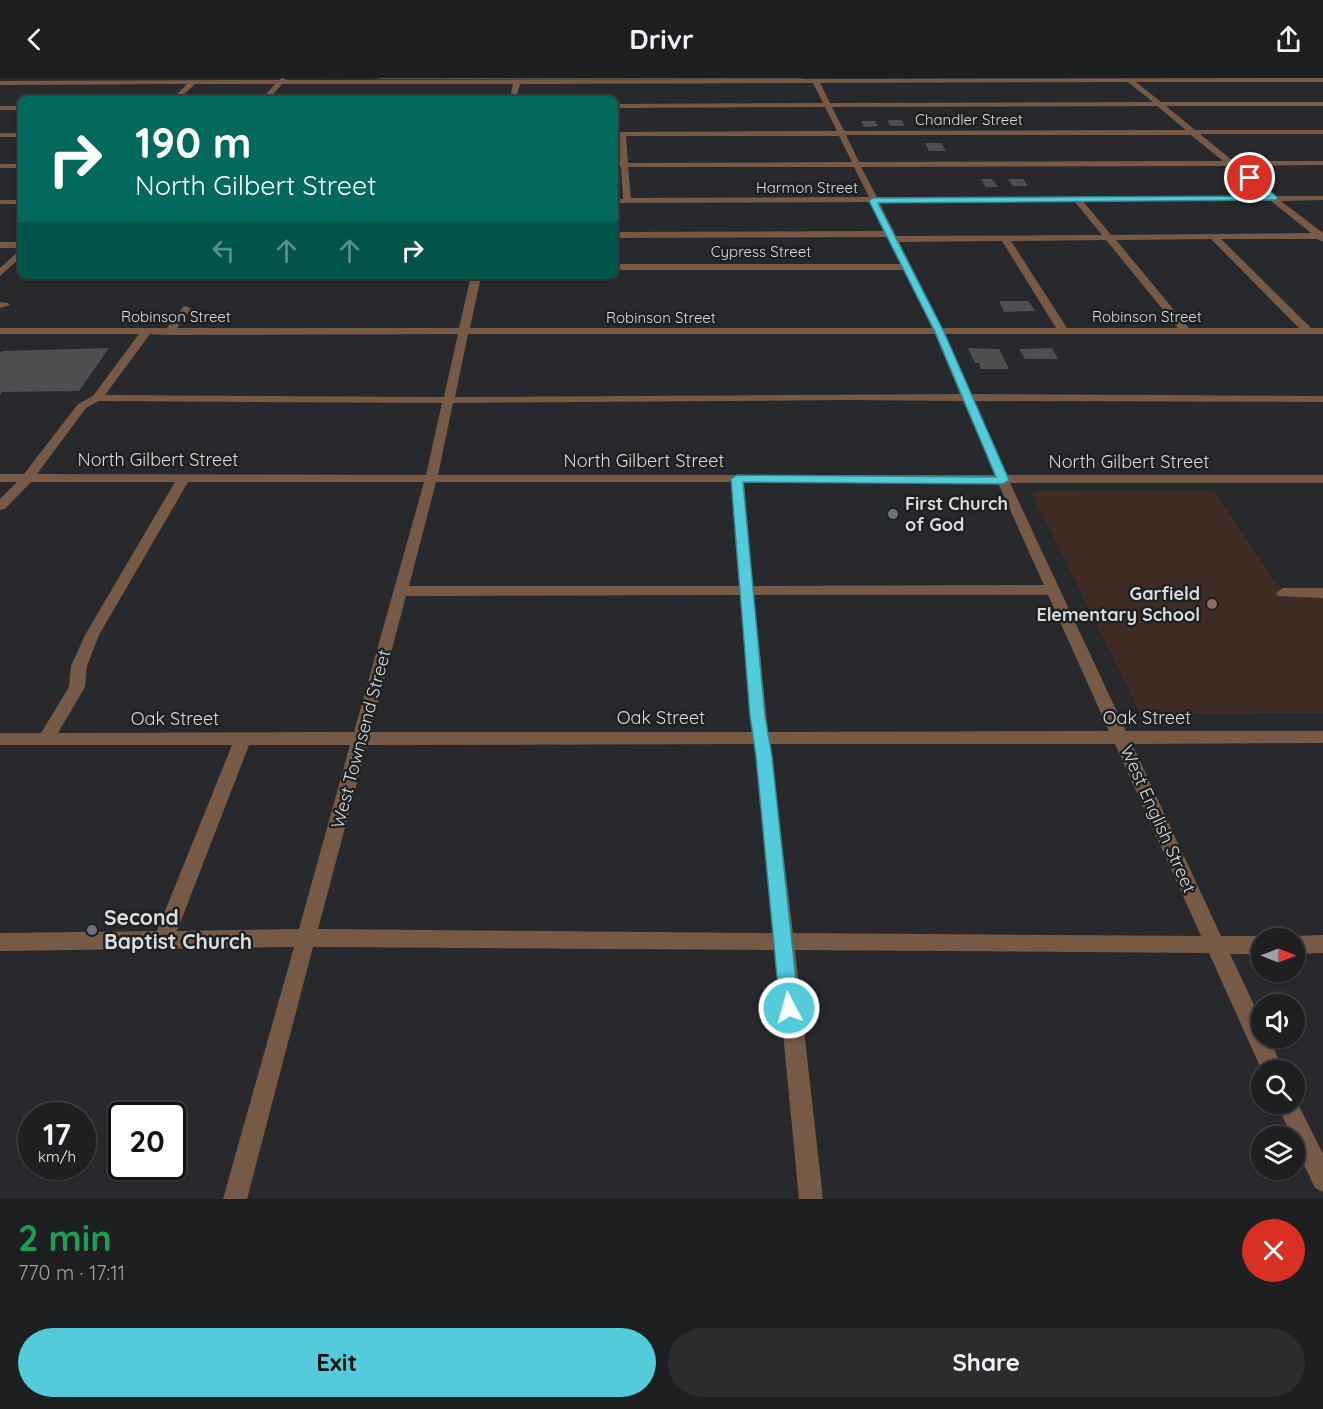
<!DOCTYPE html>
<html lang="en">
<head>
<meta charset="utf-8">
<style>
	:root { --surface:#1e1f21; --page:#2b2c2e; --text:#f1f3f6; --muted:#a1a2a5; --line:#3c3d3f; --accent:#53cbda }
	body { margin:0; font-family:Quicksand,sans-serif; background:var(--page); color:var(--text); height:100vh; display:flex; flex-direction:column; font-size:22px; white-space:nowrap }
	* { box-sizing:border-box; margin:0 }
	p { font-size:20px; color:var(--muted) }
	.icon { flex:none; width:33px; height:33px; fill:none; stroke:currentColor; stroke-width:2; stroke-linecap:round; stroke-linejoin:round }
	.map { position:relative; height:1121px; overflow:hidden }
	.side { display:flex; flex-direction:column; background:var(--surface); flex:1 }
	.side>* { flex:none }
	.hud { position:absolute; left:18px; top:18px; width:600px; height:183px; border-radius:9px; box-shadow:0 2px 4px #0004,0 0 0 2px var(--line); background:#00695c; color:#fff; overflow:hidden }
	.needle { width:39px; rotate:90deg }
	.controls { position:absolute; left:1251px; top:850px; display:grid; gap:12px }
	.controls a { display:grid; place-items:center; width:54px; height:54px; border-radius:50%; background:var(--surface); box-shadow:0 2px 4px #0004,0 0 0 2px var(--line); font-size:30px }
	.speed { position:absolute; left:18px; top:1024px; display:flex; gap:12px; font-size:30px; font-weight:700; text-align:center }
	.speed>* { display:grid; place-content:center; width:78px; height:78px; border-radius:50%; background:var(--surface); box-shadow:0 2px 4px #0004,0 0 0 2px var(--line); line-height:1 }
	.speed small { font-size:15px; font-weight:400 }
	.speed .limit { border:3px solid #111; border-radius:9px; background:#fff; color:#111 }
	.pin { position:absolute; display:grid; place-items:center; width:51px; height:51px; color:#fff; margin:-26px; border:3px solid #fff; border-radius:50%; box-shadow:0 2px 6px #0007 }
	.me { position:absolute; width:66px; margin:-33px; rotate:354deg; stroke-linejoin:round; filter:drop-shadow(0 0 4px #0008) }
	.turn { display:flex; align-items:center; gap:21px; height:126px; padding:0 18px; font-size:27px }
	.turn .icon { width:78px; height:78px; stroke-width:2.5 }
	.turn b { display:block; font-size:42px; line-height:51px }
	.lanes { display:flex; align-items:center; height:57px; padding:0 18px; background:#0003; justify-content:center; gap:30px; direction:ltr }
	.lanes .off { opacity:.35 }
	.round { display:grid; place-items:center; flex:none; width:63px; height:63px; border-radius:32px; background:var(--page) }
	.summary { display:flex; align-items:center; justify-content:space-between; height:102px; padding:0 18px }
	h1 { font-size:36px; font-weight:800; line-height:45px; color:#1e9e55 }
	.primary-button { display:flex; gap:12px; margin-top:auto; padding:12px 18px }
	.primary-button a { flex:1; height:69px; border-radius:36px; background:var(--accent); color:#111; font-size:24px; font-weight:800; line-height:69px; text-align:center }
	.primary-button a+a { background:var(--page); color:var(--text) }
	header { display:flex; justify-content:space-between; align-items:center; height:78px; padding:0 18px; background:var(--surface); font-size:27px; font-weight:800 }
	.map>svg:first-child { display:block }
</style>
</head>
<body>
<header><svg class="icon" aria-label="back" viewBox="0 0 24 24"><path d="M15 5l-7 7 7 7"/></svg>Drivr<svg class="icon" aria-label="share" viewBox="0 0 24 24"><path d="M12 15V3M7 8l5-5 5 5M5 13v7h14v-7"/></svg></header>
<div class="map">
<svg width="1323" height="1121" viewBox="0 0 1323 1121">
	<rect width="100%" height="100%" fill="#28292c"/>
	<!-- education -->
	<path fill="#3e2c25" d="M1037 412 1214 413 1283 515H1323V635L1141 636 1032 416Z"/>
	<!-- green -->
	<path fill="#4b5641" d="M379 0H801L802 1H379Z"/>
	<!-- building -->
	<path fill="#4d4f51" d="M887 42H902L905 48H890Z
		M861 43H875L878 48 864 49Z
		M925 65H941L946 73H929Z
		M981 101H992L998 109H986Z
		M1008 101H1023L1028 108H1013Z
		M999 223H1029L1035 233 1004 234Z
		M109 270 79 313 2 314 0 317V275L3 273Z
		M968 270 999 271 1009 291H981L979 285H975Z
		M1052 270 1058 281H1025L1019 271Z"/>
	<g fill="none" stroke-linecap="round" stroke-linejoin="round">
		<!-- minor -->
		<path fill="#775a46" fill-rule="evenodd" d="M283 0 286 2 1323 0V4H1136L1161 24H1323V28H1166L1195 52H1323V56H1200L1233 83H1323V87L1238 88 1275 118H1323V122L1281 123 1323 155V164L1317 161H1221L1311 250H1323V256H945L971 316 1323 318V324L974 323 1007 397H1323V405H1010L1126 653H1323V665L1132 666 1221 858H1262L1269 861H1262V876H1230L1262 944V960H1269L1284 993H1262L1209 875 795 872 823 1121H799L775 872 313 869 247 1121H223L294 869 0 873V855L157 853 232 667H0V655H41L69 609 71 588 85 557 175 404H31L5 431 0 432V421L17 404H0V396H24L78 326 93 318 139 256H0V250H167L183 229 186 228 191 231 177 250H459L471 198H481L470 250H932L904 192H615V186H901L888 159 615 160V154L885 153 871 124 615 125V121H623L621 89H615V85H620L619 58H615V54L837 53 825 29 615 30V26L823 25 813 5 520 6 516 21H510L513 6H282L269 21H262L275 6H195L179 21H172L187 6 0 7V3L279 2ZM1128 4 1153 24 830 25 820 5ZM1157 28 1186 52 844 53 832 29ZM846 57H1191L1223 83 859 84ZM626 58H839L852 84 628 85ZM1229 88 1265 118 877 119 861 89ZM628 89H854L869 119 631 120ZM1083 123H1271L1311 155 1111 157ZM879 124H1075L1102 157 896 158ZM1211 161 1299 250H1189L1116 162ZM1106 162 1178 250H1067L1011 163ZM1002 163 1056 250H942L899 164ZM150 256 169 257 458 256 444 319 105 317ZM468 256H935L960 316 455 319ZM847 322 963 323 995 397H438L453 325ZM99 323 442 325 426 397 37 396 86 330ZM188 404H424L354 654 58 655 85 609 87 588 99 557ZM436 404H731L739 508H409ZM744 404 998 405 1044 507 753 508ZM740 517 752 654H370L406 518ZM754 517H1048L1109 653 768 654ZM754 666 773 855 318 851 367 667ZM770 666H1115L1201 858 793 855ZM249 667H350L299 851 177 853Z
			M0 28H21V32H0Z
			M0 55H21V59H0Z
			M0 86H21V90H0Z
			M0 122H21V126H0Z
			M0 164H21V170H0Z
			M21 171V179L0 198V190Z
			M0 224 8 225 10 227 0 230Z
			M1283 510H1323V520L1278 518 1276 515Z
			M1323 857V875L1294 876V861H1287L1294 858Z
			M1294 1018 1323 1076V1114L1315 1110 1294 1066V1059H1292L1277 1026H1294Z"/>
	</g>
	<!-- route -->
	<path fill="#53cbda" stroke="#36848e" stroke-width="1.5" d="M1248 99H1253L1277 119V122L878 125 944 254 1009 402 1003 406 743 404 765 638 772 678 799 930 796 936 789 939 783 936 780 930 756 678 750 638 731 401 737 397 996 399 935 254 869 123 873 120 1267 118 1248 102Z"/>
	<!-- markers -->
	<g fill="#6b7280" stroke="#1e2022" stroke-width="2">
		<circle cx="893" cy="436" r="6"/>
		<circle cx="92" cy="852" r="6"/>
	</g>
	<circle fill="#8d6e63" stroke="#1e2022" stroke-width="2" cx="1212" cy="526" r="6"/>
	<g text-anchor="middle" stroke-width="5" stroke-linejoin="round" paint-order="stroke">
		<!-- far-street labels -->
		<g font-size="15" fill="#dadbdd" stroke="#1e2022">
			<text x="969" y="47">Chandler Street</text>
			<text x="807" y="115">Harmon Street</text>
			<text x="761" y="179">Cypress Street</text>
			<text x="176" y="244">Robinson Street</text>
			<text x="1147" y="244">Robinson Street</text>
			<text x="661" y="245">Robinson Street</text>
		</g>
		<!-- street labels -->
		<g font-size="18" fill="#dadbdd" stroke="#1e2022">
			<text x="158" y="388">North Gilbert Street</text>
			<text x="644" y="389">North Gilbert Street</text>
			<text x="1129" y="390">North Gilbert Street</text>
			<text x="661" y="646">Oak Street</text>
			<text x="1147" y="646">Oak Street</text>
			<text x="175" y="647">Oak Street</text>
			<text transform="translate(361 661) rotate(-75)" y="6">West Townsend Street</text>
			<text transform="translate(1158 741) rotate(66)" y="6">West English Street</text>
		</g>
		<!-- poi labels -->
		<g font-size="18" font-weight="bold" fill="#dadbdd" stroke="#1e2022" text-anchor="start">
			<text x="905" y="432">First Church<tspan x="905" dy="21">of God</tspan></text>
			<text x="1200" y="522" text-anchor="end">Garfield<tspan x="1200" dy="21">Elementary School</tspan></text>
		</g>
		<!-- near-poi labels -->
		<g font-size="21" font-weight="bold" fill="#dadbdd" stroke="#1e2022" text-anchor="start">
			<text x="104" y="847">Second<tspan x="104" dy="24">Baptist Church</tspan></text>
		</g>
	</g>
</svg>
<div class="controls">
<a><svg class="needle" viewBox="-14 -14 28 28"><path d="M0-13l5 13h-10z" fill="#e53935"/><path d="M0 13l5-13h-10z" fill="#a1a2a5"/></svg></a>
<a><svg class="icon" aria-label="sound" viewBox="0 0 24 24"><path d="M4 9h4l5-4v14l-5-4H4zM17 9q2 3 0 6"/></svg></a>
<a><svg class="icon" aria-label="search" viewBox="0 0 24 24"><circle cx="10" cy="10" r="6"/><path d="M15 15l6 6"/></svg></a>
<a><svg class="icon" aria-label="layers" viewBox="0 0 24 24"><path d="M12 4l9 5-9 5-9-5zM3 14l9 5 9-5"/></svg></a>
</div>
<div class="speed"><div>17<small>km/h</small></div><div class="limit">20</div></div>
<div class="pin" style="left:1250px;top:100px;background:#d93025"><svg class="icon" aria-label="arrive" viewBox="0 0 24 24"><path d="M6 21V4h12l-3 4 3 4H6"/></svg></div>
<svg class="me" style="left:789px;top:930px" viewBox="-20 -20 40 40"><circle r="17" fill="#53cbda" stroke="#fff" stroke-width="3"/><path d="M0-11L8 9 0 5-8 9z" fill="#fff"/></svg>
<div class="hud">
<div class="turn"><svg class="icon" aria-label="right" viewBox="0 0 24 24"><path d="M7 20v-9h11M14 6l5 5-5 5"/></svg><div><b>190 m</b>North Gilbert Street</div></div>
<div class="lanes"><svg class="icon off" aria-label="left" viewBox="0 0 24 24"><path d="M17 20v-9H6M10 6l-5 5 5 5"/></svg><svg class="icon off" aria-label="ahead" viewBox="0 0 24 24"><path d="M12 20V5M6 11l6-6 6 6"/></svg><svg class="icon off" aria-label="ahead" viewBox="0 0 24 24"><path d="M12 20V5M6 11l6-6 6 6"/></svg><svg class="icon" aria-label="right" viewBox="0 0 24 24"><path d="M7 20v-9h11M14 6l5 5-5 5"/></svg></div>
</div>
</div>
<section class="side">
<div class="summary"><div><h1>2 min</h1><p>770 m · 17:11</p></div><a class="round" style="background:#d93025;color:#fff"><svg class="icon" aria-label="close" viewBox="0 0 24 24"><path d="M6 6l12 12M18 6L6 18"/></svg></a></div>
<div class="primary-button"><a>Exit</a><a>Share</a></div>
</section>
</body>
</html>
